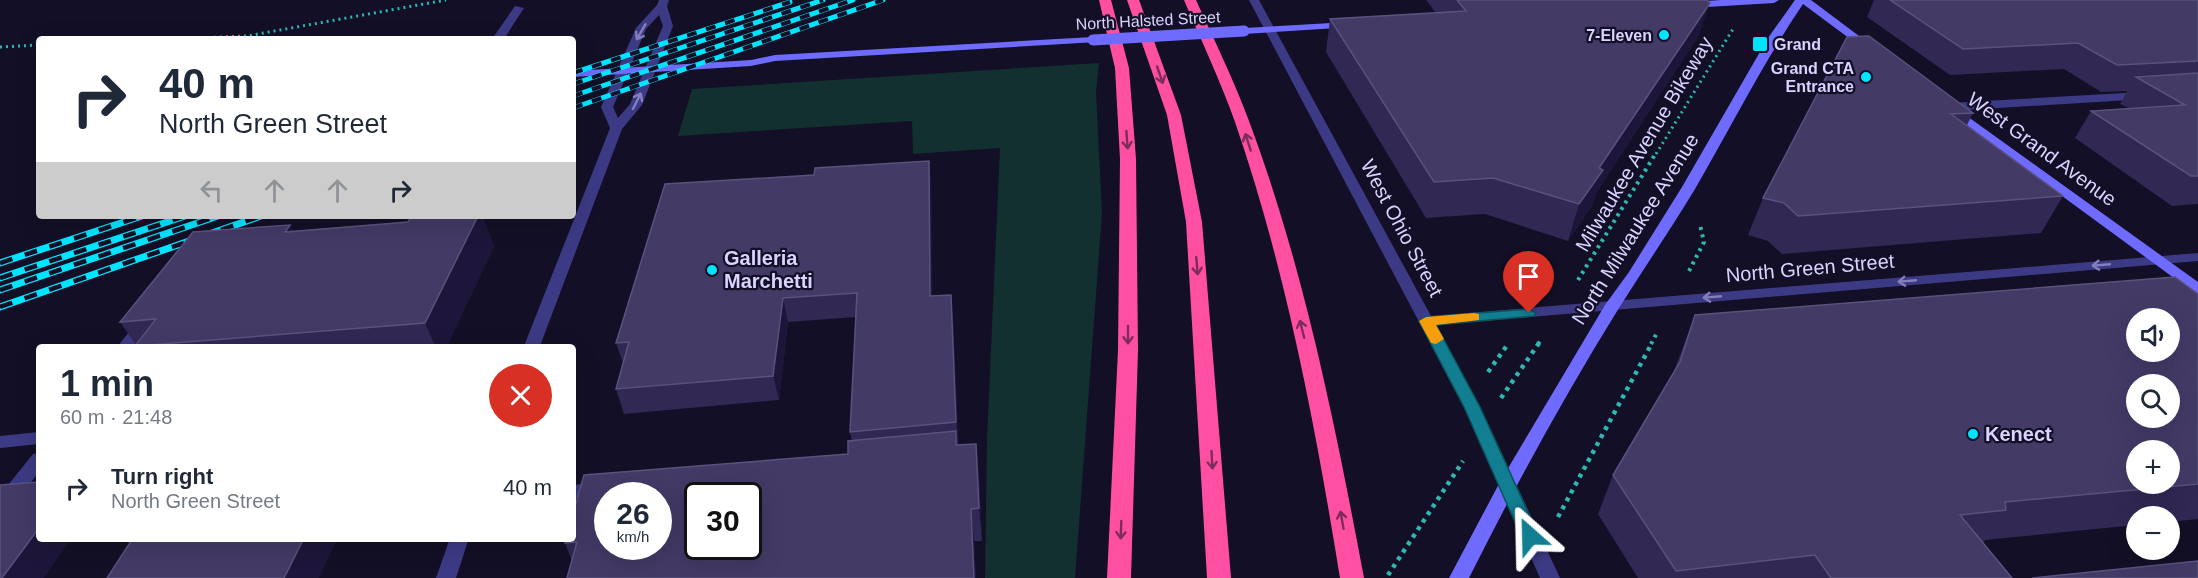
<!DOCTYPE html>
<html lang="en">
<head>
<meta charset="utf-8">
<style>
	:root { --surface:#fff; --page:#f2f2f3; --text:#1f2937; --muted:#747a83 }
	body { margin:0; font-family:Helvetica,sans-serif; background:var(--page); color:var(--text); height:100vh; display:flex; flex-direction:column; font-size:22px; white-space:nowrap }
	* { box-sizing:border-box; margin:0 }
	p { font-size:20px; color:var(--muted) }
	.icon { flex:none; width:33px; height:33px; fill:none; stroke:currentColor; stroke-width:2; stroke-linecap:round; stroke-linejoin:round }
	.map { position:relative; flex:1; overflow:hidden }
	.drawer { position:absolute; left:36px; top:344px; width:540px; height:198px; display:flex; flex-direction:column; background:var(--surface); border-radius:6px; box-shadow:0 6px 24px #0002 }
	.drawer>* { flex:none }
	.guide { position:absolute; left:36px; top:36px; width:540px; height:183px; border-radius:6px; box-shadow:0 6px 24px #0002; background:#fff; color:var(--text); overflow:hidden }
	.fabs { position:absolute; left:2126px; top:308px; display:grid; gap:12px }
	.fabs a { display:grid; place-items:center; width:54px; height:54px; border-radius:50%; background:var(--surface); box-shadow:0 6px 24px #0002; font-size:30px }
	.speed { position:absolute; left:594px; top:482px; display:flex; gap:12px; font-size:30px; font-weight:700; text-align:center }
	.speed>* { display:grid; place-content:center; width:78px; height:78px; border-radius:50%; background:var(--surface); box-shadow:0 6px 24px #0002; line-height:1 }
	.speed small { font-size:15px; font-weight:400 }
	.speed .limit { border:3px solid #111; border-radius:9px; background:#fff; color:#111 }
	.pin { position:absolute; display:grid; place-items:center; width:51px; height:51px; color:#fff; margin:-62px -26px; border-radius:50% 50% 50% 0; rotate:-45deg; box-shadow:0 0 6px #0007 }
	.pin .icon { rotate:45deg }
	.me { position:absolute; width:66px; margin:-33px; rotate:335deg; stroke-linejoin:round; filter:drop-shadow(0 0 4px #0008) }
	.turn { display:flex; align-items:center; gap:21px; height:126px; padding:0 24px; font-size:27px }
	.turn .icon { width:78px; height:78px; stroke-width:2.5 }
	.turn b { display:block; font-size:42px; line-height:51px }
	.lanes { display:flex; align-items:center; height:57px; padding:0 24px; background:#0003; justify-content:center; gap:30px; direction:ltr }
	.lanes .off { opacity:.35 }
	.round { display:grid; place-items:center; flex:none; width:63px; height:63px; border-radius:32px; background:var(--page) }
	.headline { display:flex; align-items:center; justify-content:space-between; height:102px; padding:0 24px }
	h1 { font-size:36px; font-weight:700; line-height:45px }
	ul { padding:0; list-style:none }
	li { display:flex; align-items:center; gap:18px; height:84px; padding:0 24px }
	li div { flex:1 }
	li b { display:block; font-size:22px }
	li em { font-style:normal }
	.map>svg:first-child { display:block }
</style>
</head>
<body>
<div class="map">
<svg width="2198" height="578" viewBox="0 0 2198 578">
	<rect width="100%" height="100%" fill="#130f26"/>
	<!-- green -->
	<path fill="#12302f" d="M1099 63 1096 92 1102 213 1075 578H985L987 439 1000 148 913 154 912 121 678 136 692 89Z"/>
	<g fill="none" stroke-linecap="round" stroke-linejoin="round">
		<!-- path-far2 -->
		<path stroke="#2fb8b0" stroke-width="3" stroke-dasharray="2 4" stroke-linecap="butt" d="M172 39 247 36 446 0
			M0 47 39 45
			M1656 154 1733 29"/>
		<!-- path-far1 -->
		<path stroke="#2fb8b0" stroke-width="4" stroke-dasharray="3 4.5" stroke-linecap="butt" d="M1689 271 1704 242 1700 225
			M1578 280 1656 153
			M1538 344 1541 340
			M1651 344 1658 331"/>
		<!-- path -->
		<path stroke="#2fb8b0" stroke-width="4.5" stroke-dasharray="4 5" stroke-linecap="butt" d="M1488 372 1508 344
			M1501 398 1539 343
			M1558 517 1652 343
			M1388 575 1463 461"/>
		<!-- lane -->
		<path fill="#3d3a85" fill-rule="evenodd" d="M515 6 524 8 504 39H492Z
			M2142 92 2146 93V99L1950 111 1944 107 1950 103Z
			M144 318 152 323 134 346H118L139 319Z
			M598 482 604 484 607 489 604 494 573 499V485Z"/>
		<!-- street -->
		<path fill="#3d3a85" fill-rule="evenodd" d="M659 0H669L667 6 673 26 642 105 622 129 540 346H524L610 128 601 107 636 28 657 5ZM659 15 663 26 630 104 618 118 613 107 646 29Z
			M1249 0H1259L1431 316 2198 253V261L1436 325 1480 407 1560 578H1540L1464 407Z
			M39 432V444L0 448V436Z
			M39 453V472L7 513 0 515V495L33 454Z
			M450 538H469L456 578H436Z"/>
		<!-- secondary -->
		<path fill="#6f6bff" fill-rule="evenodd" d="M1721 0H1779L1774 3 1690 8 1685 5 1690 2Z
			M1795 0H1811L1875 48 1873 50H1865L1803 4C1763 63 1731 127 1695 189 1671 229 1644 268 1619 308 1565 395 1515 486 1469 578H1449L1501 480 1605 305 1629 272 1682 187 1768 38Z
			M1349 22 1353 23V27L1244 34 1239 31 1244 28Z
			M1093 37 1097 38V42L775 61 751 66 573 77V71L751 60 775 55Z
			M1953 106 2198 282V294L2193 292 1949 113V107Z"/>
		<!-- highway -->
		<path fill="#ff4fa3" fill-rule="evenodd" d="M1099 0H1111L1129 68 1136 159 1138 350 1131 578H1107L1118 350 1120 159 1115 68Z
			M1127 0H1139L1181 115 1202 222 1231 578H1207L1186 222 1167 115Z
			M1184 0H1196C1214 40 1234 80 1249 121 1304 268 1335 424 1364 578H1340C1315 424 1286 270 1235 122 1220 80 1201 40 1184 0Z"/>
		<defs>
			<path id="rail-far1" d="M573 73 790 2
				M573 84 823 0
				M573 96 853 0
				M573 108 883 0"/>
			<path id="rail" d="M0 263 142 216
				M0 278 185 216
				M0 290 218 216
				M0 307 261 216"/>
		</defs>
		<!-- rail-far1 casing -->
		<use href="#rail-far1" stroke="#00e5ff" stroke-width="5"/>
		<!-- rail casing -->
		<use href="#rail" stroke="#00e5ff" stroke-width="7"/>
		<!-- rail-far1 -->
		<use href="#rail-far1" stroke="#130f26" stroke-width="4" stroke-dasharray="10" stroke-linecap="butt"/>
		<!-- rail -->
		<use href="#rail" stroke="#130f26" stroke-width="4.5" stroke-dasharray="13" stroke-linecap="butt"/>
		<!-- secondary-bridge -->
		<path stroke="#6f6bff" stroke-width="11" d="M1093 40 1244 31"/>
	</g>
	<!-- wall -->
	<path fill="#312854" d="M1426 0H1707L1699 35 1596 193 1592 206 1568 241 1485 214 1426 218 1326 52 1330 19 1436 13Z
		M1874 0H2198V204L2172 206 2075 138 2091 111 2128 108 2120 104 2127 91 2101 92 2064 69 1950 75 1867 17Z
		M1847 37 1973 113 1967 125 2063 196 2041 233 1782 254 1768 241 1748 235 1763 198Z
		M929 161 931 183 932 296 953 319 958 445 976 444 979 476 982 541H974L976 578H567L572 561 565 543 848 454 852 441 850 432 856 317 788 322 779 400 624 414 616 389 623 363 616 343 814 175Z
		M412 216H482L494 246 447 346H135L136 345 120 322 290 225 293 231 408 222Z
		M2198 294V519L2169 522V516H2136V525L1985 540 1983 543 2012 578H1638L1598 514 1613 475 1674 371 1695 315Z"/>
	<!-- shaded-wall -->
	<path fill="#1d163a" d="M1710 3 1699 35 1596 193 1592 206 1568 241 1579 204 1599 168Z
		M929 161 931 183 933 320 930 296Z
		M478 216H482L494 246 447 346H435L425 323Z
		M290 225 307 260 285 232Z
		M951 295 953 319 959 447 956 422Z
		M783 298 788 322 779 400 773 376Z
		M976 444 979 476 982 541 979 508Z
		M971 509 974 541 976 578H974Z
		M39 528V538H72L44 578H2Z
		M304 538H338L319 578H284Z"/>
	<!-- building -->
	<path fill="#433a66" stroke="#5a527e" stroke-width="1.5" fill-rule="evenodd" d="M1457 0H1707L1710 3 1599 168 1603 170 1579 204 1493 178 1434 182 1330 19 1466 11Z
		M1890 0H2198V61L2117 65 2078 43 1963 49Z
		M1869 36 1973 113 1951 114 2063 196 1798 216 1784 203 1763 198 1847 37Z
		M2198 73V176H2191L2091 111 2185 105 2136 77Z
		M929 161 930 296 951 295 956 422 850 432 857 293 783 298 773 376 616 389 629 342 616 343 665 184 814 175 815 168Z
		M412 216H478L425 323 135 346 156 319 120 322 193 232 290 225 285 232 408 222Z
		M2175 277 2198 294V484L2005 502 2006 510 1960 515 2012 578H1831L1815 555 1676 571 1613 475 1680 362 1695 315ZM2136 318H2169V351H2136ZM2136 384H2169V417H2136ZM2136 450H2169V483H2136Z
		M956 431V445L976 444 979 508 971 509 974 578H567L577 542 565 543 566 538H573V514L584 475 848 454V441ZM608 495H658V546H608ZM698 495H748V546H698Z
		M39 482V528L2 578H0V485Z
		M133 538H304L284 578H107Z
		M2198 561V578H2032Z"/>
	<!-- one-way arrows -->
	<defs><path id="oneway-shaft" d="M-6 0H5M1.5-3L5.5 0L1.5 3" fill="none" stroke-width="1.6" stroke-linecap="round" stroke-linejoin="round" transform="scale(1.5)"/></defs>
	<g stroke="#837fbc">
		<use href="#oneway-shaft" transform="translate(641 32) rotate(120)"/>
		<use href="#oneway-shaft" transform="translate(637 101) rotate(-63)"/>
		<use href="#oneway-shaft" transform="translate(2101 265) rotate(175)"/>
		<use href="#oneway-shaft" transform="translate(1907 281) rotate(175)"/>
		<use href="#oneway-shaft" transform="translate(1712 297) rotate(175)"/>
	</g>
	<g stroke="#7d2c5e">
		<use href="#oneway-shaft" transform="translate(1160 75) rotate(71)"/>
		<use href="#oneway-shaft" transform="translate(1127 140) rotate(86)"/>
		<use href="#oneway-shaft" transform="translate(1248 142) rotate(-108)"/>
		<use href="#oneway-shaft" transform="translate(1197 266) rotate(85)"/>
		<use href="#oneway-shaft" transform="translate(1302 329) rotate(-104)"/>
		<use href="#oneway-shaft" transform="translate(1128 335) rotate(90)"/>
		<use href="#oneway-shaft" transform="translate(1212 460) rotate(87)"/>
		<use href="#oneway-shaft" transform="translate(1342 520) rotate(-100)"/>
		<use href="#oneway-shaft" transform="translate(1121 530) rotate(92)"/>
	</g>
	<!-- route -->
	<path fill="#117e91" stroke="#0b525e" stroke-width="1.5" d="M1529 309 1536 313 1534 316 1436 325 1480 407 1539 536 1536 540H1524L1521 536 1464 407 1419 321 1426 317Z"/>
	<!-- slow -->
	<path fill="#f59e0b" d="M1474 313 1479 314V320L1436 325 1444 339 1436 344 1431 343 1419 321 1426 317Z"/>
	<!-- markers -->
	<g fill="#00e5ff" stroke="#130f26" stroke-width="2">
		<circle cx="1664" cy="35" r="6"/>
		<rect x="1752" y="36" width="16" height="16" rx="3"/>
		<circle cx="1866" cy="77" r="6"/>
		<circle cx="712" cy="270" r="6"/>
		<circle cx="1973" cy="434" r="6"/>
	</g>
	<g text-anchor="middle" stroke-width="4.5" stroke-linejoin="round" paint-order="stroke">
		<!-- far-street labels -->
		<g font-size="16" fill="#d9d4ff" stroke="#130f26">
			<text transform="translate(1148 20) rotate(-3)" y="6">North Halsted Street</text>
		</g>
		<!-- far-poi labels -->
		<g font-size="16" font-weight="bold" fill="#d9d4ff" stroke="#130f26" text-anchor="end">
			<text x="1652" y="41">7-Eleven</text>
			<text x="1774" y="50" text-anchor="start">Grand</text>
			<text x="1854" y="74">Grand CTA<tspan x="1854" dy="18">Entrance</tspan></text>
		</g>
		<!-- street labels -->
		<g font-size="20" fill="#d9d4ff" stroke="#130f26">
			<text transform="translate(1644 144) rotate(-59)" y="7">Milwaukee Avenue Bikeway</text>
			<text transform="translate(2042 149) rotate(36)" y="7">West Grand Avenue</text>
			<text transform="translate(1402 228) rotate(62)" y="7">West Ohio Street</text>
			<text transform="translate(1635 229) rotate(-58)" y="7">North Milwaukee Avenue</text>
			<text transform="translate(1810 268) rotate(-5)" y="7">North Green Street</text>
		</g>
		<!-- poi labels -->
		<g font-size="20" font-weight="bold" fill="#d9d4ff" stroke="#130f26" text-anchor="start">
			<text x="724" y="265">Galleria<tspan x="724" dy="23">Marchetti</tspan></text>
			<text x="1985" y="441">Kenect</text>
		</g>
	</g>
</svg>
<div class="fabs">
<a><svg class="icon" aria-label="sound" viewBox="0 0 24 24"><path d="M4 9h4l5-4v14l-5-4H4zM17 9q2 3 0 6"/></svg></a>
<a><svg class="icon" aria-label="search" viewBox="0 0 24 24"><circle cx="10" cy="10" r="6"/><path d="M15 15l6 6"/></svg></a>
<a>+</a>
<a>−</a>
</div>
<div class="speed"><div>26<small>km/h</small></div><div class="limit">30</div></div>
<div class="pin" style="left:1529px;top:313px;background:#d93025"><svg class="icon" aria-label="arrive" viewBox="0 0 24 24"><path d="M6 21V4h12l-3 4 3 4H6"/></svg></div>
<svg class="me" style="left:1530px;top:536px" viewBox="-20 -20 40 40"><path d="M0-17L14 15 0 8-14 15z" fill="#117e91" stroke="#fff" stroke-width="4"/></svg>
<div class="guide">
<div class="turn"><svg class="icon" aria-label="right" viewBox="0 0 24 24"><path d="M7 20v-9h11M14 6l5 5-5 5"/></svg><div><b>40 m</b>North Green Street</div></div>
<div class="lanes"><svg class="icon off" aria-label="left" viewBox="0 0 24 24"><path d="M17 20v-9H6M10 6l-5 5 5 5"/></svg><svg class="icon off" aria-label="ahead" viewBox="0 0 24 24"><path d="M12 20V5M6 11l6-6 6 6"/></svg><svg class="icon off" aria-label="ahead" viewBox="0 0 24 24"><path d="M12 20V5M6 11l6-6 6 6"/></svg><svg class="icon" aria-label="right" viewBox="0 0 24 24"><path d="M7 20v-9h11M14 6l5 5-5 5"/></svg></div>
</div>
<section class="drawer">
<div class="headline"><div><h1>1 min</h1><p>60 m · 21:48</p></div><a class="round" style="background:#d93025;color:#fff"><svg class="icon" aria-label="close" viewBox="0 0 24 24"><path d="M6 6l12 12M18 6L6 18"/></svg></a></div>
<ul>
<li><svg class="icon" aria-label="right" viewBox="0 0 24 24"><path d="M7 20v-9h11M14 6l5 5-5 5"/></svg><div><b>Turn right</b><p>North Green Street</p></div><em>40 m</em></li>
</ul>
</section>
</div>
</body>
</html>
